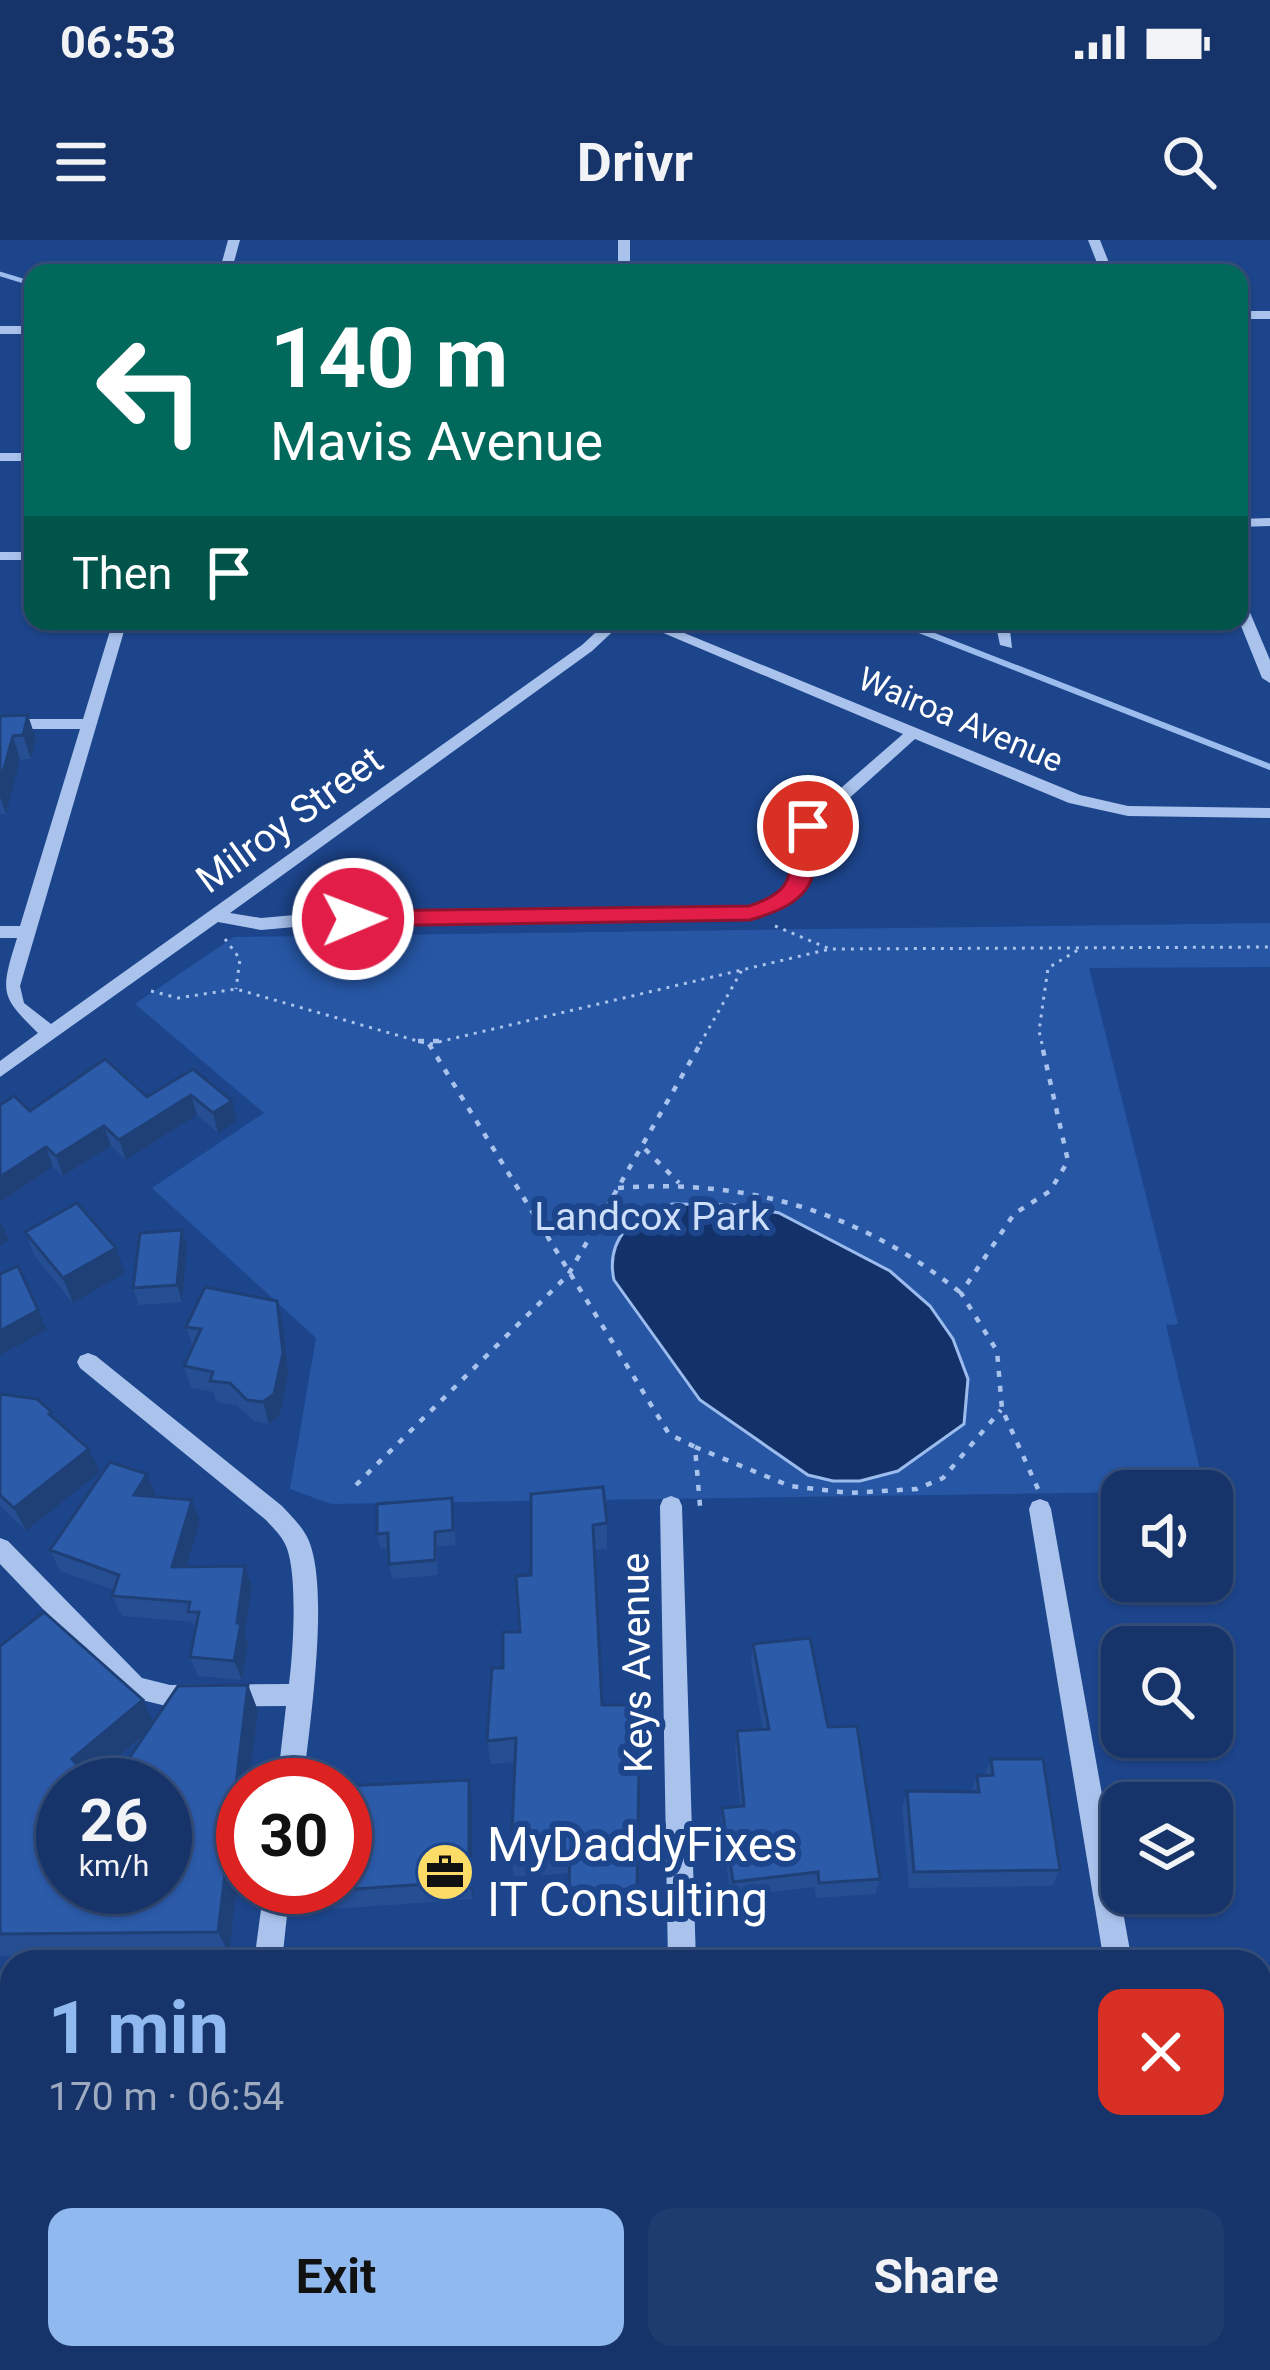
<!DOCTYPE html>
<html lang="en">
<head>
<meta charset="utf-8">
<style>
	:root { --surface:#163469; --page:#1f3c6f; --text:#f1f3f6; --muted:#9eaac0; --line:#354f7d; --accent:#90b9f0 }
	body { margin:0; font-family:Roboto,sans-serif; background:var(--page); color:var(--text); height:100vh; display:flex; flex-direction:column; font-size:45px; white-space:nowrap }
	* { box-sizing:border-box; margin:0 }
	p { font-size:39px; color:var(--muted) }
	.icon { flex:none; width:66px; height:66px; fill:none; stroke:currentColor; stroke-width:2; stroke-linecap:round; stroke-linejoin:round }
	.map { position:relative; flex:1; overflow:hidden }
	.drawer { position:absolute; left:0px; top:1710px; width:1272px; height:420px; display:flex; flex-direction:column; background:var(--surface); border-radius:36px 36px 0 0; box-shadow:0 3px 9px #0004,0 0 0 3px var(--line) }
	.drawer>* { flex:none }
	.banner { position:absolute; left:24px; top:24px; width:1224px; height:366px; border-radius:24px; box-shadow:0 3px 9px #0004,0 0 0 3px var(--line); background:#00695c; color:#fff; overflow:hidden }
	.controls { position:absolute; left:1101px; top:1230px; display:grid; gap:24px }
	.controls a { display:grid; place-items:center; width:132px; height:132px; border-radius:24px; background:var(--surface); box-shadow:0 3px 9px #0004,0 0 0 3px var(--line); font-size:60px }
	.speed { position:absolute; left:36px; top:1518px; display:flex; gap:24px; font-size:60px; font-weight:700; text-align:center }
	.speed>* { display:grid; place-content:center; width:156px; height:156px; border-radius:50%; background:var(--surface); box-shadow:0 3px 9px #0004,0 0 0 3px var(--line); line-height:1 }
	.speed small { font-size:30px; font-weight:400 }
	.speed .limit { border:18px solid #d22; background:#fff; color:#111 }
	.pin { position:absolute; display:grid; place-items:center; width:102px; height:102px; color:#fff; margin:-51px; border:6px solid #fff; border-radius:50%; box-shadow:0 3px 12px #0007 }
	.me { position:absolute; width:132px; margin:-66px; rotate:89deg; stroke-linejoin:round; filter:drop-shadow(0 0 9px #0008) }
	.turn { display:flex; align-items:center; gap:42px; height:252px; padding:0 48px; font-size:54px }
	.turn .icon { width:156px; height:156px; stroke-width:2.5 }
	.turn b { display:block; font-size:84px; line-height:102px }
	.then { display:flex; align-items:center; height:114px; padding:0 48px; background:#0003; gap:24px; font-size:45px }
	.round { display:grid; place-items:center; flex:none; width:126px; height:126px; border-radius:24px; background:var(--page) }
	.head { display:flex; align-items:center; justify-content:space-between; height:204px; padding:0 48px }
	h1 { font-size:72px; font-weight:700; line-height:90px; color:var(--accent) }
	.cta { display:flex; gap:24px; margin-top:auto; padding:24px 48px }
	.cta a { flex:1; height:138px; border-radius:24px; background:var(--accent); color:#111; font-size:48px; font-weight:700; line-height:138px; text-align:center }
	.cta a+a { background:var(--page); color:var(--text) }
	.status { display:flex; justify-content:space-between; align-items:center; height:84px; padding:0 60px; background:var(--surface); direction:ltr }
	.status svg { height:33px; fill:currentColor }
	header { display:flex; justify-content:space-between; align-items:center; height:156px; padding:0 48px; background:var(--surface); font-size:54px; font-weight:700 }
	.map>svg:first-child { display:block }
</style>
</head>
<body>
<div class="status"><b>06:53</b><svg viewBox="0 0 49 12"><path d="M0 12V9h3v3zM5 12V6h3v6zM10 12V3h3v9zM15 12V0h3v12zM26 1h20v11H26zM47 4h2v5h-2z"/></svg></div>
<header><svg class="icon" aria-label="menu" viewBox="0 0 24 24"><path d="M4 6h16M4 12h16M4 18h16"/></svg>Drivr<svg class="icon" aria-label="search" viewBox="0 0 24 24"><circle cx="10" cy="10" r="6"/><path d="M15 15l6 6"/></svg></header>
<div class="map">
<svg width="1270" height="2130" viewBox="0 0 1270 2130">
	<rect width="100%" height="100%" fill="#1d458c"/>
	<!-- green -->
	<path fill="#2656a4" d="M1270 683V727L1089 728 1178 1084 1166 1085 1205 1251 331 1264 290 1249 316 1098 152 948 264 873 135 764 234 697Z
		M1270 2034V2130H1122L1120 2118H1260V2035Z"/>
	<!-- water -->
	<path fill="#13326a" stroke="#9cbcee" stroke-width="3" d="M673 964 739 965 779 973 890 1031 930 1066 953 1099 968 1139 964 1184 898 1231 860 1241H833L808 1235 700 1160 614 1040C605 999 635 971 673 964Z"/>
	<g fill="none" stroke-linecap="round" stroke-linejoin="round">
		<!-- stream-far1 -->
		<path stroke="#9cbcee" stroke-width="4.5" d="M0 34 33 44"/>
		<!-- stream -->
		<path stroke="#9cbcee" stroke-width="6" d="M896 381 1270 527"/>
		<!-- path-far1 -->
		<path stroke="#a9c3ed" stroke-width="3" stroke-dasharray="3 6" stroke-linecap="butt" d="M775 686 830 709
			M225 699 240 719 236 749
			M151 751 178 758 236 749 428 804
			M430 804 830 709 1270 707
			M700 804 742 730
			M1042 804 1039 791 1048 728 1078 710"/>
		<!-- path -->
		<path stroke="#a9c3ed" stroke-width="4.5" stroke-dasharray="6 9" stroke-linecap="butt" d="M418 801H443
			M429 804 669 1194 695 1207 700 1266
			M645 909 679 943
			M618 948C747 938 860 972 961 1053
			M695 1207 790 1246 849 1253 917 1249 943 1238 1001 1170
			M356 1245 568 1035 702 801
			M1038 1249 1002 1169 997 1111 961 1053 1014 974 1050 951 1068 921 1041 801"/>
		<!-- minor -->
		<path fill="#a9c3ed" fill-rule="evenodd" d="M228 0H240L231 33H219Z
			M618 0H630V33H618Z
			M1088 0H1100L1113 33H1101Z
			M1239 71H1270V79H1239Z
			M0 86H33V94H0Z
			M0 213H33V221H0Z
			M1270 278V286L1239 287V279Z
			M0 312H33V320H0Z
			M1239 359 1246 363 1270 420V443L1262 438 1239 381Z
			M113 381H127L20 746 24 763 51 784 582 405 608 381H624L592 411 230 673 261 678 306 674 730 669C761 665 795 657 794 620 794 603 794 595 803 581L903 494 635 381H655L1080 555 1128 566 1270 568V578L1128 576 1069 563 915 499 815 589C807 605 815 619 810 636 802 670 759 677 730 681L306 686 261 690 218 682 0 837V821L38 793C0 756 0 753 17 698H0V686H20L80 489H0V479H83Z
			M995 381H1009L1012 408 1000 405Z
			M88 1113 96 1116 282 1266C290 1275 300 1284 306 1295 332 1340 309 1490 303 1545H277L286 1466 170 1467 126 1456 0 1324V1298L8 1301 142 1438 170 1445 289 1444C293 1414 299 1327 284 1302 280 1294 272 1287 266 1280L80 1128 77 1122 80 1116Z
			M671 1256 679 1259 682 1266 696 1722H668L660 1266 663 1259Z
			M1040 1259 1048 1262 1051 1269 1132 1722H1104L1029 1269 1032 1262Z
			M264 1647H290L282 1722H254Z
			M1270 1729V1757L1260 1758V1730Z
			M12 1740V1768L1 1769 12 1775V1810L0 1803V1741Z
			M261 2118H296L301 2130H266Z"/>
		<!-- highway -->
		<path fill="#fff" fill-rule="evenodd" d="M0 1925 12 1930V1991L0 1986Z
			M106 2118H162L167 2130H111Z"/>
	</g>
	<!-- wall -->
	<path fill="#264e92" fill-rule="evenodd" d="M0 476 36 499 31 519 20 520 6 574H0Z
		M193 829 232 861 237 881 218 893 197 875 126 920 111 906 63 936 53 927 0 962V865L30 871 147 857Z
		M182 990 187 1007 182 1062 139 1065 133 1048Z
		M25 992 125 1033 73 1063 35 1017Z
		M283 1083 288 1135 280 1175 269 1184 254 1181 236 1165 217 1162 213 1152 191 1148 184 1126 193 1107 186 1087Z
		M0 1154 56 1180 100 1232 26 1291 0 1266Z
		M147 1234 155 1257 200 1281 187 1326H245L252 1346 245 1394 248 1402 242 1440 198 1436 190 1417 196 1390 192 1382 122 1376 112 1356 114 1350 60 1331 50 1310Z
		M531 1254 607 1283V1309L594 1310 602 1465H640L637 1670 571 1668 570 1633 514 1638 511 1617 515 1522 491 1524 487 1501 503 1428 520 1392 531 1335Z
		M452 1258 456 1305 437 1307 438 1335 392 1339 389 1324 388 1308 381 1309 377 1294Z
		M753 1404 828 1487 880 1639 875 1654 816 1658 814 1647 731 1657 720 1584 722 1568 740 1566 735 1508 737 1491 763 1490 751 1422Z
		M0 1406 143 1460 153 1482 248 1445 258 1471 249 1545H243V1599L229 1714 0 1716ZM144 1496 63 1647 91 1541Z
		M991 1519 1060 1630 1052 1646 909 1648 902 1568 907 1551 971 1552 977 1536 984 1535Z
		M472 1560 473 1659 334 1669 327 1651Z
		M1270 1812V2008L1260 2009V1814Z"/>
	<!-- shaded-wall -->
	<path fill="#1f4077" d="M28 475 36 499 31 519 23 495Z
		M13 496 20 520 6 574 0 557V543Z
		M191 855 197 875 126 920 119 900Z
		M232 861 237 881 218 893 213 873Z
		M104 886 111 906 63 936 56 916Z
		M46 907 53 927 0 962V937Z
		M0 980 9 1000 0 1006Z
		M182 990 187 1007 182 1062 177 1045Z
		M116 1008 125 1033 73 1063 63 1038Z
		M277 1061 283 1083 288 1135 280 1175 269 1184 263 1162Z
		M38 1070 47 1090 0 1115V1091Z
		M89 1209 100 1232 26 1291 14 1268Z
		M147 1234 156 1255 142 1276 134 1255Z
		M192 1260 200 1281 181 1347 172 1327Z
		M245 1326 252 1346 245 1394 248 1402 242 1440 234 1421Z
		M248 1445 258 1471 249 1545H243V1599L229 1714 218 1692Z
		M143 1460 155 1486 86 1544 72 1519Z
		M469 1540 472 1560 473 1659 469 1641Z"/>
	<!-- building -->
	<path fill="#2c5baa" stroke="#1f4077" stroke-width="3" d="M28 475 23 495 13 496 0 543V476Z
		M105 819 147 857 193 829 232 861 213 873 191 855 119 900 104 886 56 916 46 907 0 937V865L14 856 30 871Z
		M77 963 116 1008 63 1038 25 992Z
		M182 990 177 1045 133 1048 140 993Z
		M18 1026 38 1070 0 1091V1034Z
		M205 1047 277 1061 283 1113 274 1154 263 1162 247 1160 230 1143 210 1141 213 1132 184 1126 201 1089 186 1087Z
		M0 1154 37 1159 52 1172 49 1174 89 1209 14 1268 0 1255Z
		M110 1222 147 1234 134 1255 192 1260 172 1327 245 1326 237 1383H241L234 1421 190 1417 199 1372H188L190 1362 112 1356 119 1335 50 1310Z
		M603 1247 607 1283 593 1285 602 1465H640L637 1650 569 1648 570 1612 511 1617 516 1498 487 1501 492 1428H503V1392H520L516 1336 531 1335V1254Z
		M452 1258 453 1290 435 1292V1320L389 1324 388 1293 377 1294V1264Z
		M44 1372 143 1460 72 1519 94 1545H63V1647H165V1545H111L178 1446 248 1445 218 1692 0 1694V1406Z
		M810 1398 828 1487 857 1486 880 1639 819 1643 818 1632 733 1642 722 1568 744 1566 737 1491 769 1489 753 1404Z
		M991 1519H1043L1060 1630 914 1632 907 1551 979 1552 977 1536 993 1535Z
		M469 1540V1641L327 1651V1647H345V1546Z
		M1270 1812V1998L1260 1999V1814Z
		M337 2118H1115L1118 2130H347Z"/>
	<!-- route -->
	<path fill="#e11d48" stroke="#92132f" stroke-width="3" d="M808 579 819 586C811 601 814 608 814 624 814 659 778 672 750 680L353 686 342 679 353 671 749 666C813 645 776 621 801 581Z"/>
	<!-- icons -->
	<defs>
		<symbol id="office-disc" viewBox="-11 -11 22 22"><circle r="9.5" fill="#fcdc67" stroke="#1d458c"/><path d="M-6-3h4V-5.5h4V-3h4V5H-6ZM-1-4.5V-3h2v-1.5ZM-6 0V1H6V0Z" fill="#111"/></symbol>
	</defs>
	<g fill-rule="evenodd">
		<use href="#office-disc" x="412" y="1599" width="66" height="66"/>
	</g>
	<g text-anchor="middle" stroke-width="12" stroke-linejoin="round" paint-order="stroke">
		<!-- far-street labels -->
		<g font-size="33" fill="#fff" stroke="#1d458c">
			<text transform="translate(961 479) rotate(23)" y="12">Wairoa Avenue</text>
		</g>
		<!-- street labels -->
		<g font-size="39" fill="#fff" stroke="#1d458c">
			<text transform="translate(289 579) rotate(-36)" y="14">Milroy Street</text>
			<text transform="translate(636 1423) rotate(-91)" y="14">Keys Avenue</text>
		</g>
		<!-- park labels -->
		<g font-size="39" fill="#cedff9" stroke="#1d458c">
			<text x="652" y="990">Landcox Park</text>
		</g>
		<!-- near-poi labels -->
		<g font-size="48" fill="#fff" stroke="#1d458c" text-anchor="start">
			<text x="487" y="1621">MyDaddyFixes<tspan x="487" dy="55">IT Consulting</tspan></text>
		</g>
	</g>
</svg>
<div class="controls">
<a><svg class="icon" aria-label="sound" viewBox="0 0 24 24"><path d="M4 9h4l5-4v14l-5-4H4zM17 9q2 3 0 6"/></svg></a>
<a><svg class="icon" aria-label="search" viewBox="0 0 24 24"><circle cx="10" cy="10" r="6"/><path d="M15 15l6 6"/></svg></a>
<a><svg class="icon" aria-label="layers" viewBox="0 0 24 24"><path d="M12 4l9 5-9 5-9-5zM3 14l9 5 9-5"/></svg></a>
</div>
<div class="speed"><div>26<small>km/h</small></div><div class="limit">30</div></div>
<div class="pin" style="left:808px;top:586px;background:#d93025"><svg class="icon" aria-label="arrive" viewBox="0 0 24 24"><path d="M6 21V4h12l-3 4 3 4H6"/></svg></div>
<svg class="me" style="left:353px;top:679px" viewBox="-20 -20 40 40"><circle r="17" fill="#e11d48" stroke="#fff" stroke-width="3"/><path d="M0-11L8 9 0 5-8 9z" fill="#fff"/></svg>
<div class="banner">
<div class="turn"><svg class="icon" aria-label="left" viewBox="0 0 24 24"><path d="M17 20v-9H6M10 6l-5 5 5 5"/></svg><div><b>140 m</b>Mavis Avenue</div></div>
<div class="then">Then<svg class="icon" aria-label="arrive" viewBox="0 0 24 24"><path d="M6 21V4h12l-3 4 3 4H6"/></svg></div>
</div>
<section class="drawer">
<div class="head"><div><h1>1 min</h1><p>170 m · 06:54</p></div><a class="round" style="background:#d93025;color:#fff"><svg class="icon" aria-label="close" viewBox="0 0 24 24"><path d="M6 6l12 12M18 6L6 18"/></svg></a></div>
<div class="cta"><a>Exit</a><a>Share</a></div>
</section>
</div>
</body>
</html>
